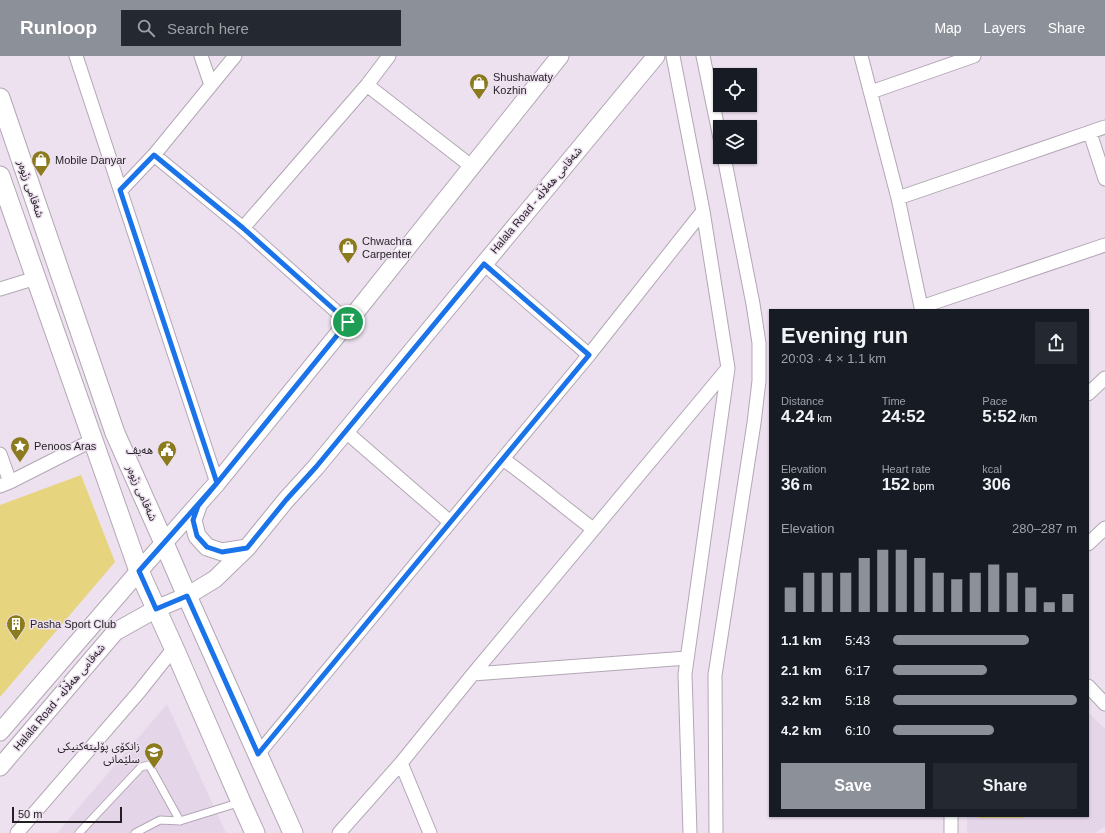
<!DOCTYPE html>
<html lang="en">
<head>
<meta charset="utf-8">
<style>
	body { margin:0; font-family:Arial,"Noto Sans Arabic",sans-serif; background:#242831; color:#f1f3f6; height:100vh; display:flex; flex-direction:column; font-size:15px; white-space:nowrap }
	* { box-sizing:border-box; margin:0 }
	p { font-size:13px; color:#9ea1a6 }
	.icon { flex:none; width:22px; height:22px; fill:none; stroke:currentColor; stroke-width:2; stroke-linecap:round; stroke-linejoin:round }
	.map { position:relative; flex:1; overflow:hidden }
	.sheet { position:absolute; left:769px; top:253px; width:320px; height:508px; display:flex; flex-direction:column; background:#171b24; border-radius:0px; box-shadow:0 1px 3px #0004 }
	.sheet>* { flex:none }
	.controls { position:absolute; left:713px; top:12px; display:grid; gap:8px }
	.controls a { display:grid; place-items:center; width:44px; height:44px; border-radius:0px; background:#171b24; box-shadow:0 1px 3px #0004; font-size:20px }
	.scale { position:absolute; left:12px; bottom:10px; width:110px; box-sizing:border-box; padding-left:4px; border:2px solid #231f24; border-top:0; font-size:11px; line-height:14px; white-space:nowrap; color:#231f24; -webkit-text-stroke:3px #ede1ef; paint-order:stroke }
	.pin { position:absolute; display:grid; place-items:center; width:34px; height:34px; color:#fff; margin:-17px; border:2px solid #fff; border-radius:50%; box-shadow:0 1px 4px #0007 }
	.round { display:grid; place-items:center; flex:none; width:42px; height:42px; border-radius:0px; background:#242831 }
	.headline { display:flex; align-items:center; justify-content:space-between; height:68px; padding:0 12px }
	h1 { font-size:22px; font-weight:700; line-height:30px }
	.figures { display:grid; grid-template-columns:repeat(3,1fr); gap:6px; height:68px; padding:4px 12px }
	.figures div { display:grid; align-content:center }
	.figures b { font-size:17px; font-weight:700 }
	.figures small { font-size:11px; font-weight:400 }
	.figures p { font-size:11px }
	.chart { height:112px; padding:8px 12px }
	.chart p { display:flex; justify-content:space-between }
	.chart svg { width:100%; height:72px; margin-top:4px; stroke:#8c9099; stroke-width:6 }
	.action { display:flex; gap:8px; margin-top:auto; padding:8px 12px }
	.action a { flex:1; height:46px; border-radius:0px; background:#8c9099; color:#fff; font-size:16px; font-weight:700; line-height:46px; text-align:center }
	.action a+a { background:#242831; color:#f1f3f6 }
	ul { padding:0 12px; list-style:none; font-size:13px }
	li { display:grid; grid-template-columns:64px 48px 1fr; align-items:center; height:30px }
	li i { height:10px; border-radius:5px; background:#8c9099 }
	header { display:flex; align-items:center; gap:24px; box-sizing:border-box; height:56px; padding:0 20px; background:#8c9099; color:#fff }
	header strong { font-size:19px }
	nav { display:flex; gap:22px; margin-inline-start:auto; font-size:14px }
	.search { width:280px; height:36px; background:#242831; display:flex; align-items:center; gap:10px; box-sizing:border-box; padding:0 14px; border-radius:0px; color:#9ea1a6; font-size:15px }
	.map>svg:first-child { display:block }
	.built { fill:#e5d5e9 }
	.green { fill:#e7d47e }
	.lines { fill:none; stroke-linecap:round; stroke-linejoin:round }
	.service-casing { stroke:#b2a7b4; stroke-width:9 }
	.minor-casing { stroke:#b2a7b4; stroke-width:15 }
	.tertiary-casing { stroke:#b2a7b4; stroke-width:19 }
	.secondary-casing { stroke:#b2a7b4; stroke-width:21 }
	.service { stroke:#fff; stroke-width:7 }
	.minor { stroke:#fff; stroke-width:13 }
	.tertiary { stroke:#fff; stroke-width:17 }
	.secondary { stroke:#fff; stroke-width:19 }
	.route-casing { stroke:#fff; stroke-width:8 }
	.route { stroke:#1a73e8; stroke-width:5 }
	.labels { text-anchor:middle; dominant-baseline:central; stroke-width:3; stroke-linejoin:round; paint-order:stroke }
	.poi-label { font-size:11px; fill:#231f24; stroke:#ede1ef; text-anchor:start }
	.street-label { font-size:11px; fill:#231f24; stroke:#ede1ef }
</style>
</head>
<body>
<header>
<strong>Runloop</strong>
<div class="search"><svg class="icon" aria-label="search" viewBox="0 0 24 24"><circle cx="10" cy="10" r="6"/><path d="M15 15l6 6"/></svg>Search here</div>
<nav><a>Map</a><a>Layers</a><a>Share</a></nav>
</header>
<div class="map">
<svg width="1105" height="777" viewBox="0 0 1105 777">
	<rect width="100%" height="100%" fill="#ede1ef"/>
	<path class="built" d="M167,648L226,777H57Z
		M1088,656L1105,673V770L1096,777H967V760H1088Z"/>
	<path class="green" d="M81,419L115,506L0,641V449Z
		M978,760H1023V762H978Z"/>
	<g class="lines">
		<g class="service-casing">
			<path id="service" d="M79,777L141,711L149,709L180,765
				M135,777L160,764L180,765L241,746"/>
		</g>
		<g class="minor-casing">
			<path id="minor" d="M76,0L217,427
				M201,0L211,29
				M673,0L703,155L728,312L685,618L690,777
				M703,0L720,82
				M861,0L898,142L921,251V254
				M367,29L471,110
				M871,36L974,0
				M1090,77L1105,123
				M154,99L243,172L348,266
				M121,134L154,99L235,0
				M898,142L1105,71
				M243,172L367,29L389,0
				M484,208L589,299
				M0,233L36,222
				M921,251L1105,189
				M1088,338L1105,322
				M345,375L450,466
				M0,398L10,426
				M503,403C533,425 563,450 593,473
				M0,430L10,426L93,384
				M1088,488L1105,472
				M473,618L687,602
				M1088,630L1105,648
				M258,698L589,299L703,155
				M401,707L430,777
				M951,760V777
				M17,777L139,636L174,592
				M339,777L401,707L473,618L728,312
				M716,777L715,619L754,367L759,325V287L753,248L724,101"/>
		</g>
		<g class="tertiary-casing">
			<path id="tertiary" d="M198,450L193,464L197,480L207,491L222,496L247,492
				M0,676L139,515L217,427L348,266L560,0
				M0,711L115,576L156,553L187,540L215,523L247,492L286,444L316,411L656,0"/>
		</g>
		<g class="secondary-casing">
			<path id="secondary" d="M0,42L115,377L164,487L187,540L293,777
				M0,120L139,515L174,592L241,746L255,777"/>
		</g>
		<use href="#service" class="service"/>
		<use href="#minor" class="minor"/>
		<use href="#tertiary" class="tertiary"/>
		<use href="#secondary" class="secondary"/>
	</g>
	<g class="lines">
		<g class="route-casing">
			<path id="route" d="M348,266L217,427L139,515L156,553L187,540L258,698L589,299L484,208L316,411L286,444L247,492L222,496L207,491L197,480L193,464L198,450L217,427L120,134L154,99L243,172L348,266"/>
		</g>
		<use href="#route" class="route"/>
	</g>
	<defs>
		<g id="shop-pin" transform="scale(1)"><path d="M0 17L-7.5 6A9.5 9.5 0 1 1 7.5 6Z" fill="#8c7a1f" stroke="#ede1ef"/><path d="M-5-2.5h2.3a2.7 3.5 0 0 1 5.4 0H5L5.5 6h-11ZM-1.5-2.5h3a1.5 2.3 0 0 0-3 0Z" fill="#fff"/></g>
		<g id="sight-pin" transform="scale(1)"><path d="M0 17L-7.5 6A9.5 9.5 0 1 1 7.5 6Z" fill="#8c7a1f" stroke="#ede1ef"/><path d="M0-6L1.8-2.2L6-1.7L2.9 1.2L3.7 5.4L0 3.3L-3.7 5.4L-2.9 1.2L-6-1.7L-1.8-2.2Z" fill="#fff"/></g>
		<g id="civic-pin" transform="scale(1)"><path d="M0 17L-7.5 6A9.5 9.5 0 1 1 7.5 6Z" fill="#8c7a1f" stroke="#ede1ef"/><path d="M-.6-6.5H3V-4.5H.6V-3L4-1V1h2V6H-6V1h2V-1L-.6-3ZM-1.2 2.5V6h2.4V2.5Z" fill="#fff"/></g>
		<g id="building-pin" transform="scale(1)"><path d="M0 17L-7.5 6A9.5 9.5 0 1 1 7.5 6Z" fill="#8c7a1f" stroke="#ede1ef"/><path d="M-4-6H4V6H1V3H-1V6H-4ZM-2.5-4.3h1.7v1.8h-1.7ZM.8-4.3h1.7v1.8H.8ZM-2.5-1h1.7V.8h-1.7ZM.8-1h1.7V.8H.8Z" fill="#fff"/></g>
		<g id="university-pin" transform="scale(1)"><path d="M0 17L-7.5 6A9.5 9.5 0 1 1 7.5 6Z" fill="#8c7a1f" stroke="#ede1ef"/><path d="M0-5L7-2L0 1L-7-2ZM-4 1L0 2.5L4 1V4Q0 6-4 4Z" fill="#fff"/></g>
	</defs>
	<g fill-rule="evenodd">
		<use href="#shop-pin" x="479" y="27"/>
		<use href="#shop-pin" x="41" y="104"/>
		<use href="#shop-pin" x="348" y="191"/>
		<use href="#sight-pin" x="20" y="390"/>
		<use href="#civic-pin" x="167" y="394"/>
		<use href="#building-pin" x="16" y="568"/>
		<use href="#university-pin" x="154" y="696"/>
	</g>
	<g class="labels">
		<g class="poi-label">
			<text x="493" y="21">Shushawaty<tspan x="493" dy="13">Kozhin</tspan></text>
			<text x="55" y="104">Mobile Danyar</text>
			<text x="362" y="185">Chwachra<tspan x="362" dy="13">Carpenter</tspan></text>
			<text x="34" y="390">Penoos Aras</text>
			<text x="153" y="394" text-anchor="end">ھەیڤ</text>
			<text x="30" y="568">Pasha Sport Club</text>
			<text x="140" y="690" text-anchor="end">زانکۆی پۆلیتەکنیکی<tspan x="140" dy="13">سلێمانی</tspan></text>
		</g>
		<g class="street-label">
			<text transform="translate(31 133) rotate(71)">شەقامی زێوەر</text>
			<text transform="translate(536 144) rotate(-50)">Halala Road - شەقامی هەڵاڵە</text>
			<text transform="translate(142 437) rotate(66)">شەقامی زێوەر</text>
			<text transform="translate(59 641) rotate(-50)">Halala Road - شەقامی هەڵاڵە</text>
		</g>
	</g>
</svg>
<div class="controls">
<a><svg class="icon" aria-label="locate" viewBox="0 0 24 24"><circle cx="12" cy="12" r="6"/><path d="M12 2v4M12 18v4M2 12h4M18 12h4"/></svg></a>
<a><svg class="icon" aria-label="layers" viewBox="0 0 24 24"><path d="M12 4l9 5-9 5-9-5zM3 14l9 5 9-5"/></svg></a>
</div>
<div class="scale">50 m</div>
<div class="pin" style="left:348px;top:266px;background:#1e9e55"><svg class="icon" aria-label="arrive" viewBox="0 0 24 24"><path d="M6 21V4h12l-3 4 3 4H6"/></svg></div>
<section class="sheet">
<div class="headline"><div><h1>Evening run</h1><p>20:03 · 4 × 1.1 km</p></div><a class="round"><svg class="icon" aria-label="share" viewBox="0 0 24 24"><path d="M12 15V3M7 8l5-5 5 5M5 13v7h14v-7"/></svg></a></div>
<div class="figures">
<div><p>Distance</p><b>4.24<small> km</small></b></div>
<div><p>Time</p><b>24:52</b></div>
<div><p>Pace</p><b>5:52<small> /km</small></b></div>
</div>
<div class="figures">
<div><p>Elevation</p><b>36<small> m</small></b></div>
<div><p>Heart rate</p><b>152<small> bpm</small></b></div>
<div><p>kcal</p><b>306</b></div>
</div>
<div class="chart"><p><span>Elevation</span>280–287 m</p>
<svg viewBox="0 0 160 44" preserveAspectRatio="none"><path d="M5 44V29M15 44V20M25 44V20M35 44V20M45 44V11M55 44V6M65 44V6M75 44V11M85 44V20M95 44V24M105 44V20M115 44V15M125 44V20M135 44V29M145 44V38M155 44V33"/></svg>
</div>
<ul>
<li><b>1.1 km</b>5:43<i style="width:74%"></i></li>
<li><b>2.1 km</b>6:17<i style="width:51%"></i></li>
<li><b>3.2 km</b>5:18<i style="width:100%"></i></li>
<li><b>4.2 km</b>6:10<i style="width:55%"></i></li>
</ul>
<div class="action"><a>Save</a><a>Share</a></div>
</section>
</div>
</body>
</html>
